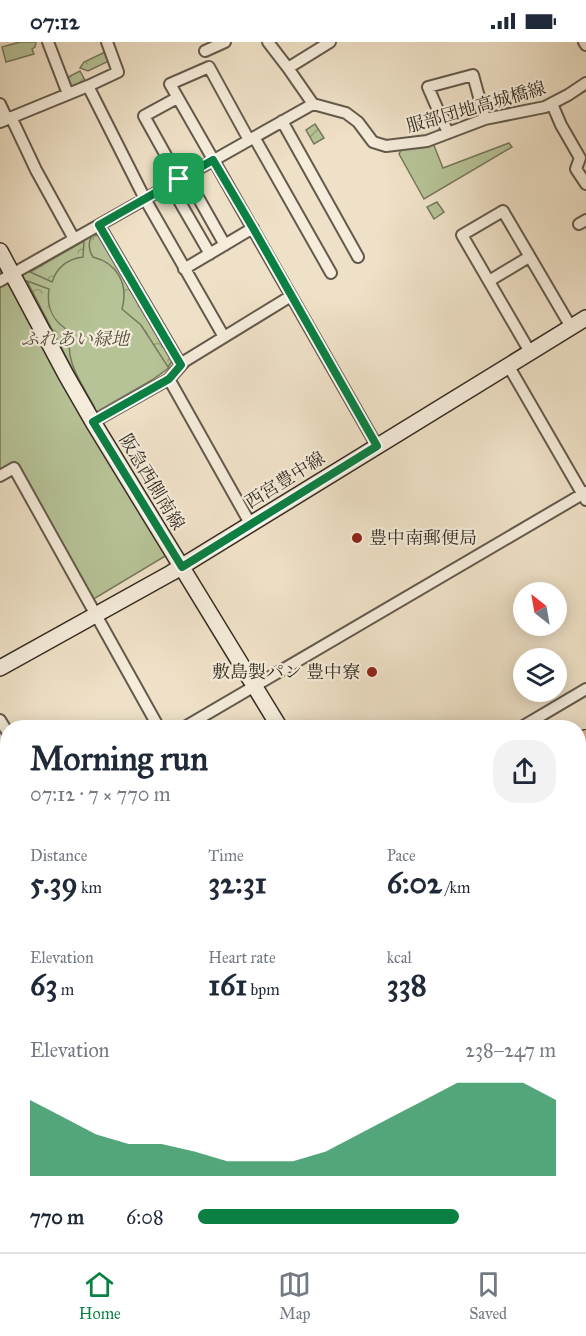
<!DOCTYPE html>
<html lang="en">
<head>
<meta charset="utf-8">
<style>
	body { margin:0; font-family:"IM FELL Great Primer","Noto Serif JP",serif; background:#f2f2f3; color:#1f2937; height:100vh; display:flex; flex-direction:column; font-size:22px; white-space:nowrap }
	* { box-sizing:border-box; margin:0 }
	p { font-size:20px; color:#747a83 }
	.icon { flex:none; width:33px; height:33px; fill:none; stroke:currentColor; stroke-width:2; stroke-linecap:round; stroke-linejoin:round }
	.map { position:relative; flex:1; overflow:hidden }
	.details { position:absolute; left:0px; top:678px; width:586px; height:532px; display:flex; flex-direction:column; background:#fff; border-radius:24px 24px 0 0; box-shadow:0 3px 15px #0003 }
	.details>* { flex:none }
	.needle { width:39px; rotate:329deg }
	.controls { position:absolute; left:513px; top:540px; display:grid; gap:12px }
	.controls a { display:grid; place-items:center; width:54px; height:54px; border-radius:50%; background:#fff; box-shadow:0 3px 15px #0003; font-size:30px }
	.pin { position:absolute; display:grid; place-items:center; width:51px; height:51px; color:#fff; margin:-26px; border-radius:12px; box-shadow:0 3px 9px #0006 }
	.round { display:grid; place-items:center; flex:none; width:63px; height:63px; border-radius:24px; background:#f2f2f3 }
	.summary { display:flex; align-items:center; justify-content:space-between; height:102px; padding:0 30px }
	h1 { font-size:33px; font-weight:800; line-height:45px }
	.metrics { display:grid; grid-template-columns:repeat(3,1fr); gap:9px; height:102px; padding:6px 30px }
	.metrics div { display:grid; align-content:center }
	.metrics b { font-size:30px; font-weight:800 }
	.metrics small { font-size:16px; font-weight:400 }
	.metrics p { font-size:16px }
	.chart { height:168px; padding:12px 30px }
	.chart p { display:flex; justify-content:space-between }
	.chart svg { width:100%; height:108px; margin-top:6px; fill:#0b8043; opacity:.7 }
	ul { padding:0 30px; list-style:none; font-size:20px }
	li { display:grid; grid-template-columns:96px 72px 1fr; align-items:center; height:45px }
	li i { height:15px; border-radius:8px; background:#0b8043 }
	.status { display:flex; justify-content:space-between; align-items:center; height:42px; padding:0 30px; background:#fff; direction:ltr }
	.status svg { height:16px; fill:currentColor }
	.tab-bar { display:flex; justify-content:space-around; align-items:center; height:84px; border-top:2px solid #e0e1e3; background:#fff; font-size:16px; color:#747a83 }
	.tab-bar a { display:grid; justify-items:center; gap:3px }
	.tab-bar .current { color:#0b8043 }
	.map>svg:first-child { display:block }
	.green { fill:#b6c397; stroke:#76785c; stroke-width:1.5 }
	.forest { fill:url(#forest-crowns); stroke:#76785c; stroke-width:1.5 }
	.garden { fill:url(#garden-furrows); stroke:#76785c; stroke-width:1.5 }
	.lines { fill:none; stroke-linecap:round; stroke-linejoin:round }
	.river { stroke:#9abcba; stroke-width:18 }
	.street-casing { stroke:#645a4b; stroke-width:14 }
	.secondary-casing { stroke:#362d22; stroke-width:18 }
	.highway-casing { stroke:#362d22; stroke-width:22 }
	.street { stroke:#f5ecdb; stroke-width:10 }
	.secondary { stroke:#f5ecdb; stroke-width:15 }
	.highway { stroke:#e8c084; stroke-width:20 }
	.route-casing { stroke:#fff; stroke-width:12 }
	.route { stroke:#0b8043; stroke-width:8 }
	.poi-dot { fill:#8f2418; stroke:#f5ecdb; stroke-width:2 }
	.labels { text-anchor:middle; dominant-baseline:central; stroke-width:4.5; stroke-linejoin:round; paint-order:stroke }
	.street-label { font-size:18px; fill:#362d22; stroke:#f5ecdb }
	.park-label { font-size:18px; font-style:italic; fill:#56523f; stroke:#f5ecdb }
	.poi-label { font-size:18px; fill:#362d22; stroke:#f5ecdb; text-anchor:start }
</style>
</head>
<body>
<div class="status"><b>07:12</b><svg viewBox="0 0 49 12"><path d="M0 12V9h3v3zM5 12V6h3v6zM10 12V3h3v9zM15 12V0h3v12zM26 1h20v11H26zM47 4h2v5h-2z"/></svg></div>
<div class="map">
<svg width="586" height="1210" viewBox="0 0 586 1210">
	<defs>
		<pattern id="forest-crowns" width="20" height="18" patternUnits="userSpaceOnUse" patternTransform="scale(1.5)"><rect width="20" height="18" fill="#b6c397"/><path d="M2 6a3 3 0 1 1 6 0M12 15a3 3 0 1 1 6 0" fill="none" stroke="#959f7b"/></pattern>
		<pattern id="garden-furrows" width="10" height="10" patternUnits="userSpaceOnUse" patternTransform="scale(1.5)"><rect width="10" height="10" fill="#b6c397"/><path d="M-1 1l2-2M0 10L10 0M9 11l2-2" fill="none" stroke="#959f7b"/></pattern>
	</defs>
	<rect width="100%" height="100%" fill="#efe1c7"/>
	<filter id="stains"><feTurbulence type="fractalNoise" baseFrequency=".00333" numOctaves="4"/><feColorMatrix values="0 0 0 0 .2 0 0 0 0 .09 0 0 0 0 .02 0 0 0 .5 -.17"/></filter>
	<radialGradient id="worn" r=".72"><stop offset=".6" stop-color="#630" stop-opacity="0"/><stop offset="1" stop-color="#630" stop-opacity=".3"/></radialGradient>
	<path class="green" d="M20,0H36L35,5L32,7L34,12L6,20L2,5Z
		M433,101L443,126L509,101L512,105L424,157L399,112L402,106Z
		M437,160L444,170L434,177L427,165Z
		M93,191L101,193L174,319L173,323L152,338L84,377L167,513L92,558L15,420L0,428V218L10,237Z
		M293,1203H347V1210H291Z"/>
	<path class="forest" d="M105,10L109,19L88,29L80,26L84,20Z
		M93,192L100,194L172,319L168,325L141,283L122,267C129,242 117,221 93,215C88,208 88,199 93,192Z
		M84,199L83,215C67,217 57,225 52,240L30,230Z
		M27,239L49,247C46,266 54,281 71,290C63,319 82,341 95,366L93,367Z"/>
	<path class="garden" d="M80,29L86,40L71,47L66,36Z
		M315,82L324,96L314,102L306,88Z"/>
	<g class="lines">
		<path class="river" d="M0,730L8,744"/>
		<g class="street-casing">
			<path id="street" d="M48,0L68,52
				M268,0L288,26L313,62
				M584,0L586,3
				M205,9L225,0
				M288,26L330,0
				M88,44L118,30L107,0
				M177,56L144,74L179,137
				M0,62L7,77
				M313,62L346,71L358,80L373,100L386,104L427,99L485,77L545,65L568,53L586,41
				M552,62L561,83L580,116L576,127L586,142
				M11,75L36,128L74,197
				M282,79L358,215
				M0,80L88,44L145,157L224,295
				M448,91L428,45L473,33L485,77
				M254,95L331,231
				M249,98L209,25L170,42L377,404
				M186,134L225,203
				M170,143L210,212
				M579,182L586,178
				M99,183L181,323
				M184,227L253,186
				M0,239L313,62
				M489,239L529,215
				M530,310L462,193L503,169L571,285
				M508,323L586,458
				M169,337L251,483
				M93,380L169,337L185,319L291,254
				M0,434L14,426L159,686
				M0,678L8,691
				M183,686L586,450
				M520,686L586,647
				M579,764L586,756
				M0,793L8,788
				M579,893L586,889
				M579,1085L584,1092L586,1091
				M0,1089L8,1102
				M0,1175L8,1173
				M467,1203L472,1210
				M25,1210L26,1203
				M529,1210L541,1203"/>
		</g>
		<g class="secondary-casing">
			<path id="secondary" d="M0,209L66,333L93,380L280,686
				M0,626L171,531L586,276
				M579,1023L586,1010
				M579,1167L586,1178
				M352,1210V1203"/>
		</g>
		<g class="highway-casing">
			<path id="highway" d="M579,706L586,698
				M579,729L586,721
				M209,1203V1210
				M57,1210L58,1203
				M235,1210L238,1203
				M252,1210L255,1203
				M281,1210L282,1203"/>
		</g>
		<use href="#street" class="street"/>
		<use href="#secondary" class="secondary"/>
		<use href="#highway" class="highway"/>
	</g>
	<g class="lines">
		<g class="route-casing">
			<path id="route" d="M213,118L253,186L377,404L182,525L93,380L169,337L181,323L99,183Z"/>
		</g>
		<use href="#route" class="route"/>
	</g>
	<g class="poi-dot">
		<circle cx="357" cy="496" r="6"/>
		<circle cx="372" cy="630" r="6"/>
	</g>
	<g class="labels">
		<g class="street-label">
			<text transform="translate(476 65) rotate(-16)">服部団地高城橋線</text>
			<text transform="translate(285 438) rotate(-32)">西宮豊中線</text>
			<text transform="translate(152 440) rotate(59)">阪急西側南線</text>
		</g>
		<g class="park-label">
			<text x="75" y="297">ふれあい緑地</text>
		</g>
		<g class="poi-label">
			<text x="369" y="496">豊中南郵便局</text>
			<text x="360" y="630" text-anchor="end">敷島製パン 豊中寮</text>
		</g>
	</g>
	<rect width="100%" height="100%" filter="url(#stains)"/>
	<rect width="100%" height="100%" fill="url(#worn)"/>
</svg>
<div class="controls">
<a><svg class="needle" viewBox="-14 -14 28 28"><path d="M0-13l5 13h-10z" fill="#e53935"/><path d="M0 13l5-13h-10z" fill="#747a83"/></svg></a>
<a><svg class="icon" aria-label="layers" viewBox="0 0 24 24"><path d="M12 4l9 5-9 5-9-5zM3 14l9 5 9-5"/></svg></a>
</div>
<div class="pin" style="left:179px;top:137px;background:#1e9e55"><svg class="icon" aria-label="arrive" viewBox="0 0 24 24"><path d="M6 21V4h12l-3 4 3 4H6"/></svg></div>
<section class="details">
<div class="summary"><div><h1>Morning run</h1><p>07:12 · 7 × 770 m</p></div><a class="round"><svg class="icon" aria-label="share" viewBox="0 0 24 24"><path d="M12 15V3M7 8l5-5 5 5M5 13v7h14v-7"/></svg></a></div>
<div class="metrics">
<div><p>Distance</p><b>5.39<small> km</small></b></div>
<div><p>Time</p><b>32:31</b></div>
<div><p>Pace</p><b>6:02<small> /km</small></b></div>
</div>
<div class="metrics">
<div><p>Elevation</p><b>63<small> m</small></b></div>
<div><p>Heart rate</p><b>161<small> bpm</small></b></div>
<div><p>kcal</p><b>338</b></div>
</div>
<div class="chart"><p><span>Elevation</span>238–247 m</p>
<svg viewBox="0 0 160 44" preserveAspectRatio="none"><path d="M0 44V13L10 20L20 27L30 31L40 31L50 34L60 38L70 38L80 38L90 34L100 27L110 20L120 13L130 6L140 6L150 6L160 13V44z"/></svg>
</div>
<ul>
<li><b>770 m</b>6:08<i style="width:73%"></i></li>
</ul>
</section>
</div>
<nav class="tab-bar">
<a class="current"><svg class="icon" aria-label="home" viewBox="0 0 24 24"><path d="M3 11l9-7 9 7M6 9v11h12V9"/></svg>Home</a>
<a><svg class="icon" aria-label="map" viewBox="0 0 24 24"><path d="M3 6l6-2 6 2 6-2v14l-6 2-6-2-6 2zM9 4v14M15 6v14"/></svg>Map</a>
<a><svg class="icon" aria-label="saved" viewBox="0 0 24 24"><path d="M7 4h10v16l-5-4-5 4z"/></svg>Saved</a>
</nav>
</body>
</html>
